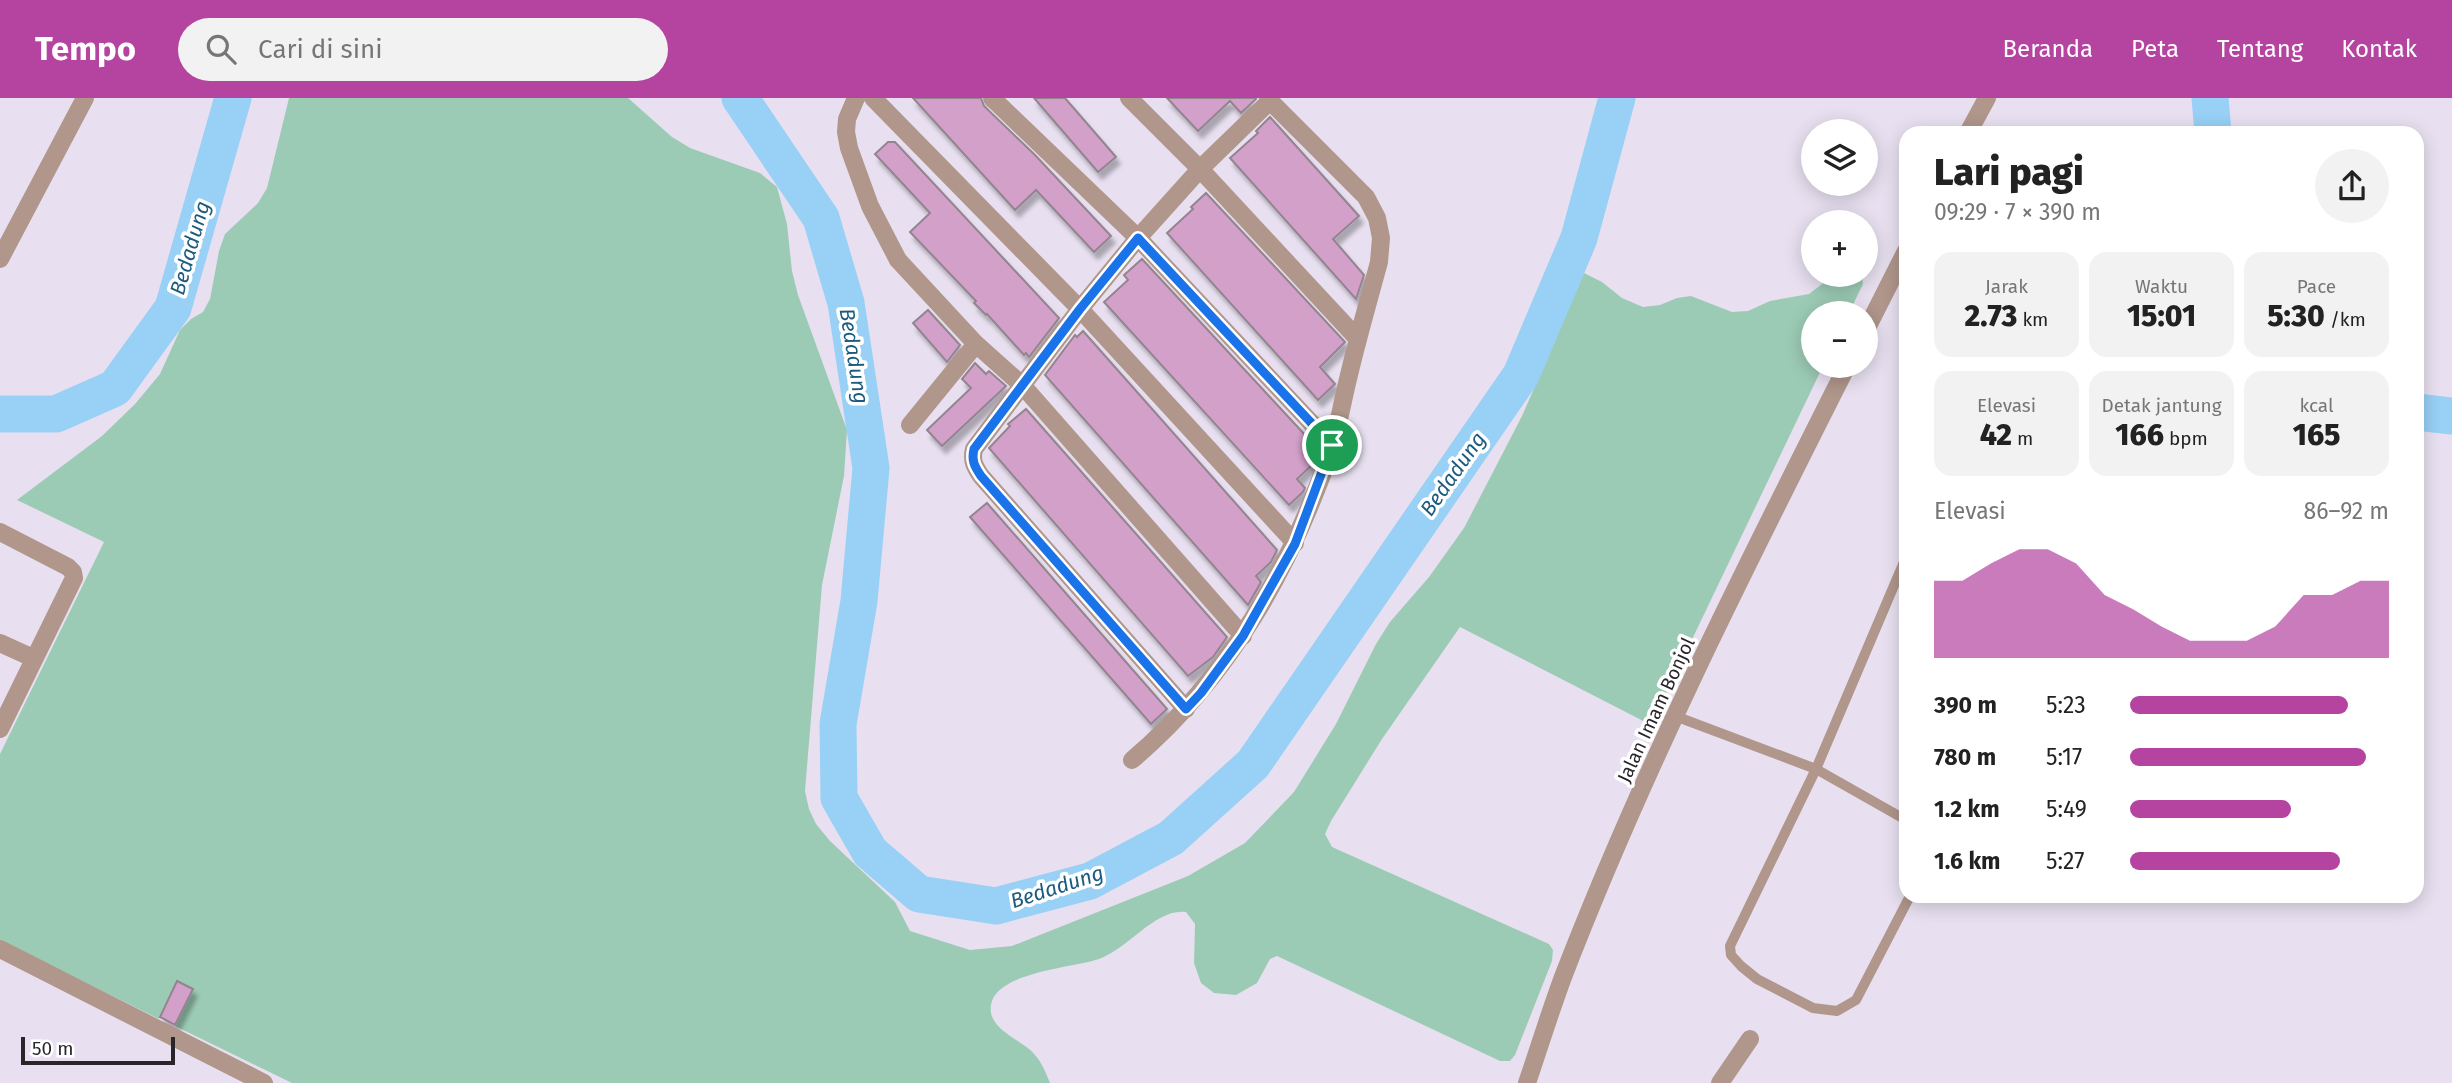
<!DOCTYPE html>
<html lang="id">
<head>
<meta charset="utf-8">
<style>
	body { margin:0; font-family:"Fira Sans",sans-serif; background:#f2f2f2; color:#222; height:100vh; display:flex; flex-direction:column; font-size:26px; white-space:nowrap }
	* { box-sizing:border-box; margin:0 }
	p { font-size:23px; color:#767676 }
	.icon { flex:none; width:38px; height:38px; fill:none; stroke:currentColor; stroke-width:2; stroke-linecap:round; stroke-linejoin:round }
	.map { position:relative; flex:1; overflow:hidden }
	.sheet { position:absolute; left:1899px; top:28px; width:525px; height:777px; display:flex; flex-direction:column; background:#fff; border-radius:21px; box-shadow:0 4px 18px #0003 }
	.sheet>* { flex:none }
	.buttons { position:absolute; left:1801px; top:21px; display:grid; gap:14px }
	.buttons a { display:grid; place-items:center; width:77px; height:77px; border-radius:50%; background:#fff; box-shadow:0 4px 18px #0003; font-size:35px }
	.scale { position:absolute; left:21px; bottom:18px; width:154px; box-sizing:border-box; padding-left:7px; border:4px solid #28252b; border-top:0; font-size:19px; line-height:24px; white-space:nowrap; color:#28252b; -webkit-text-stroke:5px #fff; paint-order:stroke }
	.pin { position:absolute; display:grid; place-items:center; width:60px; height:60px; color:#fff; margin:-30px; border:4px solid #fff; border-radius:50%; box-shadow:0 2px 7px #0007 }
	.round { display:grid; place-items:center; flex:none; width:74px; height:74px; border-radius:37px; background:#f2f2f2 }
	.head { display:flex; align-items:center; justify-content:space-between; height:119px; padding:0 35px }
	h1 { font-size:38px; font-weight:800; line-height:52px }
	.metrics { display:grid; grid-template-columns:repeat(3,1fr); gap:10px; height:119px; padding:7px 35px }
	.metrics div { display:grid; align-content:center; border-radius:18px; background:#f2f2f2; text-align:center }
	.metrics b { font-size:30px; font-weight:800 }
	.metrics small { font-size:19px; font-weight:400 }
	.metrics p { font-size:19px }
	.chart { height:196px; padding:14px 35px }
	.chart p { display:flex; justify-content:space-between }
	.chart svg { width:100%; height:126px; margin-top:7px; fill:#b544a0; opacity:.7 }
	ul { padding:0 35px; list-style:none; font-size:23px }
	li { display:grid; grid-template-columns:112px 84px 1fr; align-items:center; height:52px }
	li i { height:18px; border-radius:9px; background:#b544a0 }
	header { display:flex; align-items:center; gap:42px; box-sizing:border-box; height:98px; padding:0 35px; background:#b544a0; color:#fff }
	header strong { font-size:33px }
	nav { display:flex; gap:38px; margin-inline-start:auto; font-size:24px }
	.search { width:490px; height:63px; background:#f2f2f2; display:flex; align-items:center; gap:18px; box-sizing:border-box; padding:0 24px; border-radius:38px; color:#767676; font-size:26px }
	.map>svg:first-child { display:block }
	.green { fill:#9ccbb5 }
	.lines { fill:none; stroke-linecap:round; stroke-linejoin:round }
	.river { stroke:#98d0f6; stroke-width:37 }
	.building { fill:#d2a0c8; stroke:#93848f; stroke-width:2; filter:url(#shadow) }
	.service { stroke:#b0968b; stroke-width:10 }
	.minor { stroke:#b0968b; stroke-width:18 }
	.tertiary { stroke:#b0968b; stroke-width:18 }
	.route-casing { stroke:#fff; stroke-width:14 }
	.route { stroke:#1a73e8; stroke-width:9 }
	.labels { text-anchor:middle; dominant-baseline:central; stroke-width:7; stroke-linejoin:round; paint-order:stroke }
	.street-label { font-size:19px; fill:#28252b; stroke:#fff }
	.water-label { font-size:21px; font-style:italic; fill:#1b5b80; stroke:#fff }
</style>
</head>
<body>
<header>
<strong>Tempo</strong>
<div class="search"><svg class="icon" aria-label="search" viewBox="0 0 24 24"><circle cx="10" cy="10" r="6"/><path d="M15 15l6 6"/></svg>Cari di sini</div>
<nav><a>Beranda</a><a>Peta</a><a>Tentang</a><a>Kontak</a></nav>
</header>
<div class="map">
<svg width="2452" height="985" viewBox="0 0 2452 985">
	<defs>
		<filter id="shadow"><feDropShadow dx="4" dy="7" stdDeviation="2" flood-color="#0004"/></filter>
	</defs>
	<rect width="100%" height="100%" fill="#e8e0f0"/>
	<path class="green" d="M289,0H628L672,39L690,50L760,75L777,89L787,126L792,173L798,197L847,332L844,378L822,487L805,693L809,711L816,726L830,743L895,804L910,833L970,852L1012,848L1188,778L1245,745L1294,694L1336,626L1376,546L1390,524L1429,479L1464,430L1522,318L1584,175L1602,184L1622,200L1643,209L1660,207L1677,200L1691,198L1732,214L1748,213L1770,203L1809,196L1834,177H1862L1863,186L1849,215H1813V268H1823L1651,627L1460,529L1382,641L1331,723L1325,736L1332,749L1549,846L1553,852L1552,863L1515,957L1510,963H1500L1277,858L1270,861L1257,885L1236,897L1214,895L1201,885L1194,865L1195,826L1186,814C1156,810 1129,850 1099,861C1072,870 996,874 991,907C987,932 1022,941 1035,957C1042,965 1046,975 1050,985H292L175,928L193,891L177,884L159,921L0,842V656L104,444L17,402L102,338L135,306L160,276L180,232L191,221L203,214L210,201L219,153L225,136L258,105L267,90Z"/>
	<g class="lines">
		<path class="river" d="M740,0L821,120L846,205L871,370L859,503L838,626L839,700L870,754L919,796L996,808L1090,783L1171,740L1253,666L1521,277L1579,140L1617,0
			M2210,0L2213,35
			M2417,314L2452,318
			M0,316H56L115,290L173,210L233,0"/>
	</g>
	<path class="building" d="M913,0H981L984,8L1035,57L1111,138L1094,154L1036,92L1015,112Z
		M1034,0H1065L1116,59L1098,74Z
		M1167,0H1255L1256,1L1241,15L1230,3L1198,33Z
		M1270,19L1359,118L1333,141L1364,177L1356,201L1230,60L1258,35L1256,33Z
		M888,44H895L1059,220L1029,259L1026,255L1024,257L987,216L986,217L974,205L976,203L910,134L930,115L875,56Z
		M1206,95L1345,244L1320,269L1335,286L1318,302L1167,135L1193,111L1191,109Z
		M1142,161L1319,352L1314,365L1297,381L1305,390L1303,394L1289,407L1104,204L1128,182L1124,177Z
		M928,212L960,247L947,264L913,225Z
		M1083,233L1277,452L1271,464L1256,478L1261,484L1248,507L1045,277L1075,237L1077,239Z
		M975,265L986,276L989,273L1006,288L942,348L927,332L971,290L962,281Z
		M1026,311L1227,539L1213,559L1188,578L989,350L1010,328L1008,326Z
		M987,405L1167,611L1151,626L970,419Z
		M177,883L193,891L175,927L160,919Z"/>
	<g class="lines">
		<path class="service" d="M1904,464L1816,671L1730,848L1731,857L1741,868L1757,881L1813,910L1837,913L1856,902L1910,798
			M1675,618L1816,671L1906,722"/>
		<path class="minor" d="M856,0L847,21L846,34L849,50L870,108L898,162L976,246L1022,287L1243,538
			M873,0L1080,211L1138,140L1200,71L1270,3L1268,0
			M992,0L1138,140L1332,347
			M1129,0L1200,71L1358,241
			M0,161L85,0
			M910,327L976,246
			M0,434L68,469L73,474L74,480L0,631
			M0,545L33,560
			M1186,611L981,378C975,369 971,363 974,351L1080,211L1295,445
			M1132,662C1230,579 1291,469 1332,349C1339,326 1343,300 1349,277C1358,239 1369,201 1379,164L1381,140L1377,120L1366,99L1270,3
			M0,851L264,985
			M1720,985L1750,941"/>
		<path class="tertiary" d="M1968,35L1987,0
			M1866,232L1906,153
			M1527,985C1539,950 1550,914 1563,879C1644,669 1746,468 1847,268"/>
	</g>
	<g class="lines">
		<g class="route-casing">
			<path id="route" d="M1138,140L1332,347L1295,446L1243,538L1201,595L1186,611L981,378C975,369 971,363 974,351L1080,211Z"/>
		</g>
		<use href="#route" class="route"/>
	</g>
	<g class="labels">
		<g class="street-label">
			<text transform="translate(1656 612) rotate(-65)">Jalan Imam Bonjol</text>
		</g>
		<g class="water-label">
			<text transform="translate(190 150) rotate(-74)">Bedadung</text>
			<text transform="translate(854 258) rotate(81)">Bedadung</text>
			<text transform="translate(1453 376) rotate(-55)">Bedadung</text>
			<text transform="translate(1057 789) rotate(-18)">Bedadung</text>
		</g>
	</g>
</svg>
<div class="buttons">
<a><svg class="icon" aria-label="layers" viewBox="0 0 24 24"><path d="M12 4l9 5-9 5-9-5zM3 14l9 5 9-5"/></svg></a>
<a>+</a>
<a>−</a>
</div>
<div class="scale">50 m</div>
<div class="pin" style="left:1332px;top:347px;background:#1e9e55"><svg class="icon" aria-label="arrive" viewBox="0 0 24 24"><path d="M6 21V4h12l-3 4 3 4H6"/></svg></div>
<section class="sheet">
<div class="head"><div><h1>Lari pagi</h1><p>09:29 · 7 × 390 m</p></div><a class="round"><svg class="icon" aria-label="share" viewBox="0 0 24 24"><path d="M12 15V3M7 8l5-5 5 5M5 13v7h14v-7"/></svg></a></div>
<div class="metrics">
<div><p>Jarak</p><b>2.73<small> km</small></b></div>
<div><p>Waktu</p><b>15:01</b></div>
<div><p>Pace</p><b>5:30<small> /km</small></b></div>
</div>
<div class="metrics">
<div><p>Elevasi</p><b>42<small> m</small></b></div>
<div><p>Detak jantung</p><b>166<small> bpm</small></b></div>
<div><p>kcal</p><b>165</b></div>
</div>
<div class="chart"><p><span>Elevasi</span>86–92 m</p>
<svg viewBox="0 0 160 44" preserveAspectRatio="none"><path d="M0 44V17L10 17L20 11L30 6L40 6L50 11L60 22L70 27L80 33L90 38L100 38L110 38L120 33L130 22L140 22L150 17L160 17V44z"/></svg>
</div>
<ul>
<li><b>390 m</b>5:23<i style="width:84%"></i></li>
<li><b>780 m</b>5:17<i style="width:91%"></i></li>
<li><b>1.2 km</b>5:49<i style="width:62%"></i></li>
<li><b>1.6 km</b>5:27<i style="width:81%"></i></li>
</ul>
</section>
</div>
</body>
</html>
